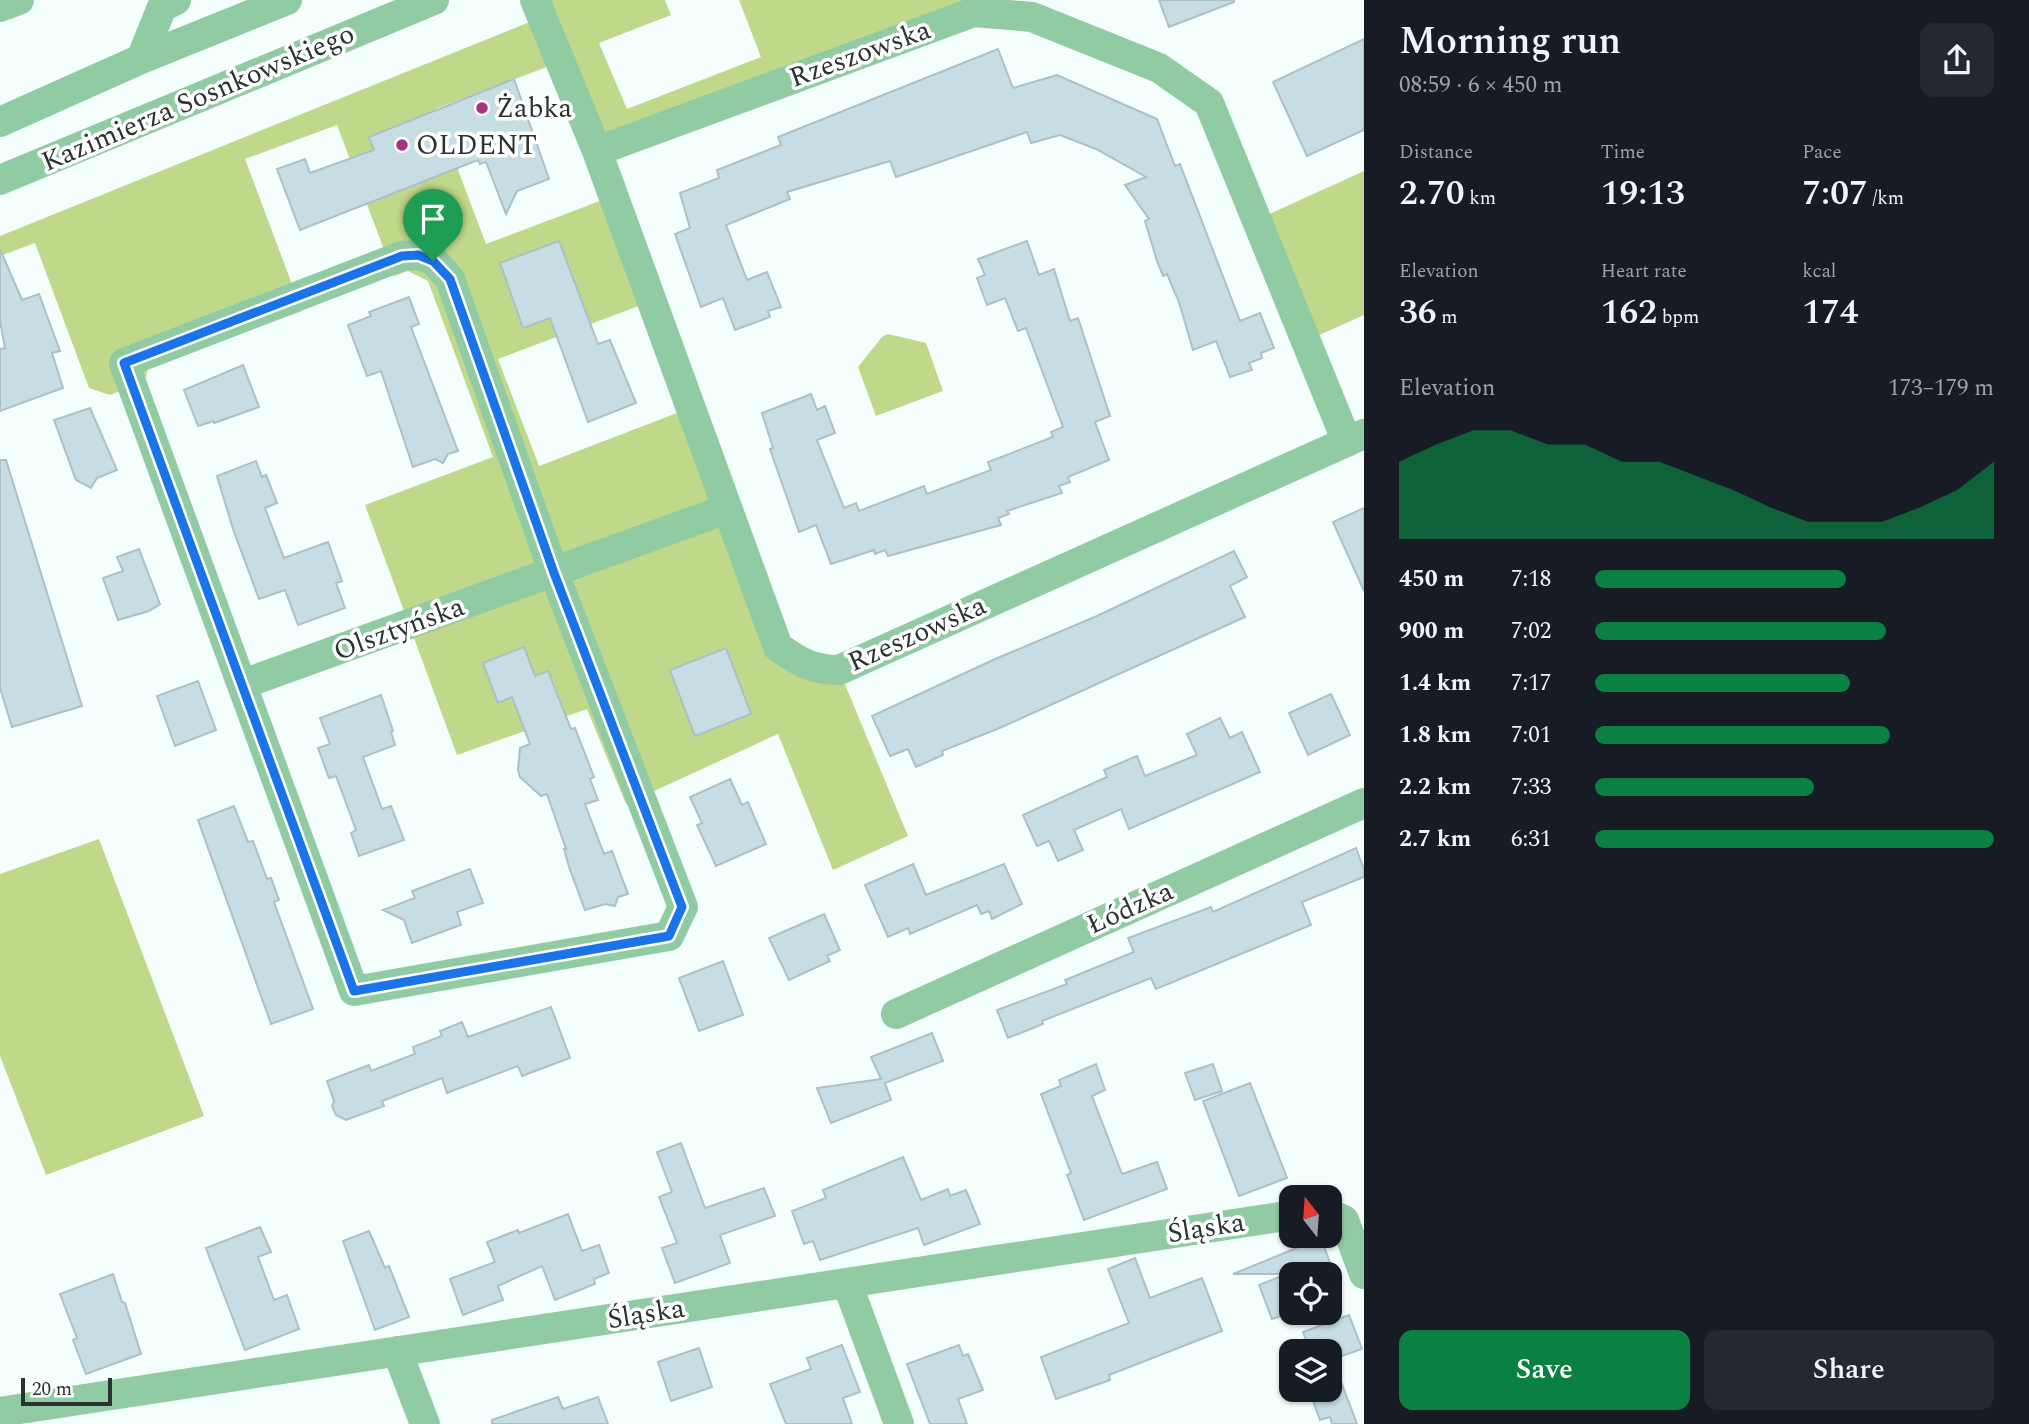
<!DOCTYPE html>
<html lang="en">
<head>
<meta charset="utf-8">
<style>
	body { margin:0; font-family:Spectral,serif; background:#242831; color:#f1f3f6; height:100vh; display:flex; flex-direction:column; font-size:26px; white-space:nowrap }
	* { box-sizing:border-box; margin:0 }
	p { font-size:23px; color:#9ea1a6 }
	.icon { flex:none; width:38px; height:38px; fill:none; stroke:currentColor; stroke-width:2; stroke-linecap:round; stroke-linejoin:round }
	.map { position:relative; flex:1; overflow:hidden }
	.panel { display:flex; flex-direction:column; background:#171b24; width:665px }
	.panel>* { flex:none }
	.needle { width:46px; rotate:343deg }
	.controls { position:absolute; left:1279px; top:1185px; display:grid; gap:14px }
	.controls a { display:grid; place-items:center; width:63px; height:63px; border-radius:14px; background:#171b24; box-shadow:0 2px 5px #0004; font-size:35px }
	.scale { position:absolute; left:21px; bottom:18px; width:91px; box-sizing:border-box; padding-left:7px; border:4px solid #293331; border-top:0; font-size:19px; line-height:24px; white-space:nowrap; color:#293331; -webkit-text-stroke:5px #fff; paint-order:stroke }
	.pin { position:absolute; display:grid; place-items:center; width:60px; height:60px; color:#fff; margin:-72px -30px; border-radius:50% 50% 50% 0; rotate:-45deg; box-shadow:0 0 7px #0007 }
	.pin .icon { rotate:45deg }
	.round { display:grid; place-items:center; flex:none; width:74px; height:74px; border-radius:14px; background:#242831 }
	.head { display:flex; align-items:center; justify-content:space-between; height:119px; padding:0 35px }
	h1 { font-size:38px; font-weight:600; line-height:52px }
	.metrics { display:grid; grid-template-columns:repeat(3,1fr); gap:10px; height:119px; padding:7px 35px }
	.metrics div { display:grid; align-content:center }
	.metrics b { font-size:35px; font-weight:600 }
	.metrics small { font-size:19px; font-weight:400 }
	.metrics p { font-size:19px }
	.chart { height:196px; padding:14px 35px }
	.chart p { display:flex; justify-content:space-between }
	.chart svg { width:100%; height:126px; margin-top:7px; fill:#0b8043; opacity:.7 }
	.button { display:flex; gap:14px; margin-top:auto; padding:14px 35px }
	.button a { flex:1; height:80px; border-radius:14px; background:#0b8043; color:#fff; font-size:28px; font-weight:600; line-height:80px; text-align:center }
	.button a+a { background:#242831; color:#f1f3f6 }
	ul { padding:0 35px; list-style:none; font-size:23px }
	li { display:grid; grid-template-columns:112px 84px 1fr; align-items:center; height:52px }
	li i { height:18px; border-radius:9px; background:#0b8043 }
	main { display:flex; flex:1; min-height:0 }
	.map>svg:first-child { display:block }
	.green { fill:#c0d889 }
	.building { fill:#c6dde4; stroke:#aac1c7; stroke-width:2 }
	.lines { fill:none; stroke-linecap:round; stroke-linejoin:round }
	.minor { stroke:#91cba3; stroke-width:30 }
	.route-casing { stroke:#fff; stroke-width:14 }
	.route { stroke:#1a73e8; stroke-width:9 }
	.poi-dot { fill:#aa3084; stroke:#fff; stroke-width:2.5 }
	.labels { text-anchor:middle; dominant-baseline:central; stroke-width:7; stroke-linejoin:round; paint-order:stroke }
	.street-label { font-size:28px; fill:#293331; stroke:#fff }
	.poi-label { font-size:28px; fill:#293331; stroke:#fff; text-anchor:start }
</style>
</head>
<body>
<main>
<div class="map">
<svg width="1364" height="1424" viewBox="0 0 1364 1424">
	<rect width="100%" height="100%" fill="#f4fefc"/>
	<path class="green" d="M535,0H665L671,15L599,43L627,109L761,57L739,0H988L597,151L560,62L435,109L486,244L613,196L652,301L498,359L539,466L690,408L778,647L839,670L908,836L833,870L778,734L626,804L587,709L457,755L365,505L493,457L428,281L408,271L394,276L337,125L245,159L302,311L148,367L145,381L110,395L89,388L35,243L0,256V236L542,17Z
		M1364,171V315L1306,341L1256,220Z
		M888,334L926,343L943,391L876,416L858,367L882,337Z
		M99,839L204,1116L46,1175L0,1056V874Z"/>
	<path class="building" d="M1159,0H1234V2L1169,27Z
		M1364,39V130L1307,156L1273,82Z
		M998,49L1013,88L1057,75L1157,119L1175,166L1180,164L1240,321L1260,313L1274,348L1261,353L1262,358L1249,363L1252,370L1230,377L1216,341L1193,350L1179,302L1167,274L1163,276L1157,261L1145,221L1149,219L1125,185L1146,177L1096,149L1060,135L1031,143L1027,132L896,177L890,161L787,192L790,199L726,225L747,280L767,272L781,307L768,311L770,317L735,330L723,298L701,307L675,234L690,228L680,193L719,178L717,170L781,145L778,137Z
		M514,79L549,179L517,191L506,214L486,162L480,164L478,160L300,230L277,169L305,159L310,173L374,150L369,137Z
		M559,241L598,344L610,340L636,403L588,422L550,318L523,328L500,263Z
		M1027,241L1039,275L1054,269L1070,321L1078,318L1110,416L1095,422L1109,460L1068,477L1070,482L1059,486L1062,493L1007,511L1009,514L998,518L1001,525L888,556L885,550L875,554L874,550L831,564L816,525L799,532L770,449L773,448L762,413L811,394L817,410L825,406L835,433L817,440L844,508L856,503L859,511L924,486L927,494L991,470L988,462L1053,437L1051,432L1063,427L1026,328L1018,331L1005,298L987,305L977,278L985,275L978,259Z
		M0,249L22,300L39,294L60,351L52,353L63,388L0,411V349L5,348L0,321Z
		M409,297L419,324L411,327L458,451L448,454L443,463L435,459L413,467L381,371L367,376L348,325L371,316L369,312Z
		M243,365L259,407L214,423V421L198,426L184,390Z
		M90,408L117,470L97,478L91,488L76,480L54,420Z
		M0,460H6L82,706L12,727L0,688Z
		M256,461L262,477L266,475L277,503L265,508L284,558L328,542L342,581L336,583L345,608L298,625L285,590L259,599L234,532L217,476Z
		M1364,508V591L1333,522Z
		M139,549L160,604L149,611L118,620L103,578L123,571L117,557Z
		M1234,551L1247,577L1230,586L1245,617L1002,727L942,751L943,755L916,767L908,749L890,756L872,716L993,660L1097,616Z
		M524,647L535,676L548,671L571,729L575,728L594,777L590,779L598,800L585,804L604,854L612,851L628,894L618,897L615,906L605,904L585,910L569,867L564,849H566L547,794L541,796L520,777L518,770L520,748L530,744L512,697L498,703L483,663Z
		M726,648L751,714L695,736L670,670Z
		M198,681L216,730L175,746L157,696Z
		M1331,694L1350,735L1308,755L1289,713Z
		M381,695L393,731L391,732L395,745L363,757L382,809L391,806L404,840L359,856L351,833L356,830L336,776L329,778L318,748L330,744L320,718Z
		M1220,718L1230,738L1242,732L1260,772L1129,829L1121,809L1074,830L1083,850L1058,861L1049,841L1037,846L1023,815L1107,777L1104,770L1137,756L1145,776L1197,755L1187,734Z
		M730,779L742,805L748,802L766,844L716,866L697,825L702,823L690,797Z
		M234,806L248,842L253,841L267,879L271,878L279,900L274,902L313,1009L271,1024L198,820Z
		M1356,848L1364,869V877L1302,902L1311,925L1156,989L1151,978L1042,1021L1043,1024L1008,1038L997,1010L1067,984L1065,980L1134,952L1128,938L1211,907L1213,912Z
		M913,864L926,895L1004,864L1022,904L992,919L989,911L981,914L977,905L910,934L908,928L888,937L865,885Z
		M470,869L483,903L457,912L461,925L412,943L404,920L383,910L415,898L412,891Z
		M824,914L840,950L827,956L830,961L789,980L769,938Z
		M723,961L743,1015L699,1031L679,978Z
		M551,1007L570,1058L522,1076L518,1066L447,1093L442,1078L382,1101L384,1106L346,1120L336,1115L332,1106L334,1101L327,1081L369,1065L371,1071L415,1054L413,1047L442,1036L440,1031L462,1022L468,1037Z
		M932,1033L943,1061L885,1083L891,1100L831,1123L817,1088L881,1079L871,1057Z
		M1096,1064L1105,1090L1092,1096L1122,1174L1157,1162L1167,1189L1084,1220L1067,1175L1071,1173L1041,1094L1061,1086L1059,1080Z
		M1213,1064L1222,1091L1195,1100L1185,1073Z
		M1250,1083L1287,1178L1239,1196L1203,1101Z
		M681,1143L705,1208L764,1188L775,1216L720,1235L730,1263L675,1283L662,1248L677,1243L659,1197L672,1192L657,1152Z
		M903,1157L921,1200L948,1189L950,1196L966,1190L980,1224L924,1245L918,1228L820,1260L813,1241L804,1244L792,1211L826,1198L823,1190Z
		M568,1214L582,1251L599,1245L609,1273L594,1279L595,1284L555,1300L542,1266L498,1286L503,1300L463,1315L450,1279L495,1262L487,1242L518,1230L519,1233Z
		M260,1227L271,1252L258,1257L274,1300L287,1295L299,1329L245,1350L206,1248Z
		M369,1231L385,1268L389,1266L409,1317L375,1330L343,1241Z
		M1321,1238L1334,1274H1292V1312L1272,1319L1259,1285L1287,1274H1233Z
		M1135,1258L1150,1298L1202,1278L1222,1331L1109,1375L1110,1380L1056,1399L1041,1357L1129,1323L1108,1269Z
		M113,1274L122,1302L125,1303L141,1354L86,1374L73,1340L77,1338L60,1294Z
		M1349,1315L1362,1349L1330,1360V1351H1310L1303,1332Z
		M842,1345L860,1392L843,1398L852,1424H786L770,1384L811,1369L807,1358Z
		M959,1345L963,1356L968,1354L983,1390L958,1399L967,1424H930L907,1364Z
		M699,1348L712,1387L671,1401L658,1362Z
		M1337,1371L1357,1424H1332L1330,1417L1320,1420L1309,1390H1330V1373Z
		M558,1397L563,1409L598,1397L608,1424H492V1420Z"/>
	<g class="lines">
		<path class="minor" d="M535,0L597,151L778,647C799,662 813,670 839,670L1364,434
			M0,7L19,0
			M141,59L162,7L176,0
			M0,122L141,59L287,0
			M597,151L974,12L1032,17L1159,68L1209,103L1347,442
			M0,180L434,0
			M418,255L434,261L450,279L554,573L683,907L669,936L354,991L124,363L402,256Z
			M243,684L727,509
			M896,1014L1364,803
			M1330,1214L1344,1220L1364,1274
			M847,1283L899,1424
			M397,1351L425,1424
			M0,1412L1292,1215"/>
	</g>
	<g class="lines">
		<g class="route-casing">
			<path id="route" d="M418,255L433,261L450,279L554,573L682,907L669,936L354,991L124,363L402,256Z"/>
		</g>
		<use href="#route" class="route"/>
	</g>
	<g class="poi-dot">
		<circle cx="482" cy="108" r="7"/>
		<circle cx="402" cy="145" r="7"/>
	</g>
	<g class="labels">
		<g class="street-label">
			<text transform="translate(860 54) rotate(-20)">Rzeszowska</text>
			<text transform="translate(198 98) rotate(-23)">Kazimierza Sosnkowskiego</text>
			<text transform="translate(399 629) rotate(-20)">Olsztyńska</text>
			<text transform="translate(917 634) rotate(-24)">Rzeszowska</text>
			<text transform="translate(1130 908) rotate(-24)">Łódzka</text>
			<text transform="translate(1206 1228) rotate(-9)">Śląska</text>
			<text transform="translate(646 1314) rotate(-9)">Śląska</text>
		</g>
		<g class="poi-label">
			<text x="496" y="108">Żabka</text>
			<text x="416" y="145">OLDENT</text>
		</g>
	</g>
</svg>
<div class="controls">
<a><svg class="needle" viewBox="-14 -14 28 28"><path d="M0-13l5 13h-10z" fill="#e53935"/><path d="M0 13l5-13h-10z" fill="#9ea1a6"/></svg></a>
<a><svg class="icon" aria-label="locate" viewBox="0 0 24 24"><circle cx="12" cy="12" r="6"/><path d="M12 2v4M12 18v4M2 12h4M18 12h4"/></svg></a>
<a><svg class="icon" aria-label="layers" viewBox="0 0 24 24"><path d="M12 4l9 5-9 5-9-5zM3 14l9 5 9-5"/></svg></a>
</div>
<div class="scale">20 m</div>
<div class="pin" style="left:433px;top:261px;background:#1e9e55"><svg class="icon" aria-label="arrive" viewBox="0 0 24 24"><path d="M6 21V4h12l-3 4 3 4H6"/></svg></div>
</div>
<section class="panel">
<div class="head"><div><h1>Morning run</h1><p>08:59 · 6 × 450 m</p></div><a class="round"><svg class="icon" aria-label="share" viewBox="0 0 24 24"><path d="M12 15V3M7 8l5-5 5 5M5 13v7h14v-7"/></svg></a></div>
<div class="metrics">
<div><p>Distance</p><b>2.70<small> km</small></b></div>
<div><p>Time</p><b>19:13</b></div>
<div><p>Pace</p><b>7:07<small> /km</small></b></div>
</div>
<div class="metrics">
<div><p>Elevation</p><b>36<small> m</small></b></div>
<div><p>Heart rate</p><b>162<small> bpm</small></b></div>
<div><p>kcal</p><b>174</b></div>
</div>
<div class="chart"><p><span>Elevation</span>173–179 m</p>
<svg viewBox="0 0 160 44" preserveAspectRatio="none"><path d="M0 44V17L10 11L20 6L30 6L40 11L50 11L60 17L70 17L80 22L90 27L100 33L110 38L120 38L130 38L140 33L150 27L160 17V44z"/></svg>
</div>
<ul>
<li><b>450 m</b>7:18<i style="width:63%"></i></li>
<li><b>900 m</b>7:02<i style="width:73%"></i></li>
<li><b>1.4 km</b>7:17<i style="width:64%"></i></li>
<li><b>1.8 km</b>7:01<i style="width:74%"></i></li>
<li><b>2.2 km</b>7:33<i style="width:55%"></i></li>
<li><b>2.7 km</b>6:31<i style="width:100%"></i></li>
</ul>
<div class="button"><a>Save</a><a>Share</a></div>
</section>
</main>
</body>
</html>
